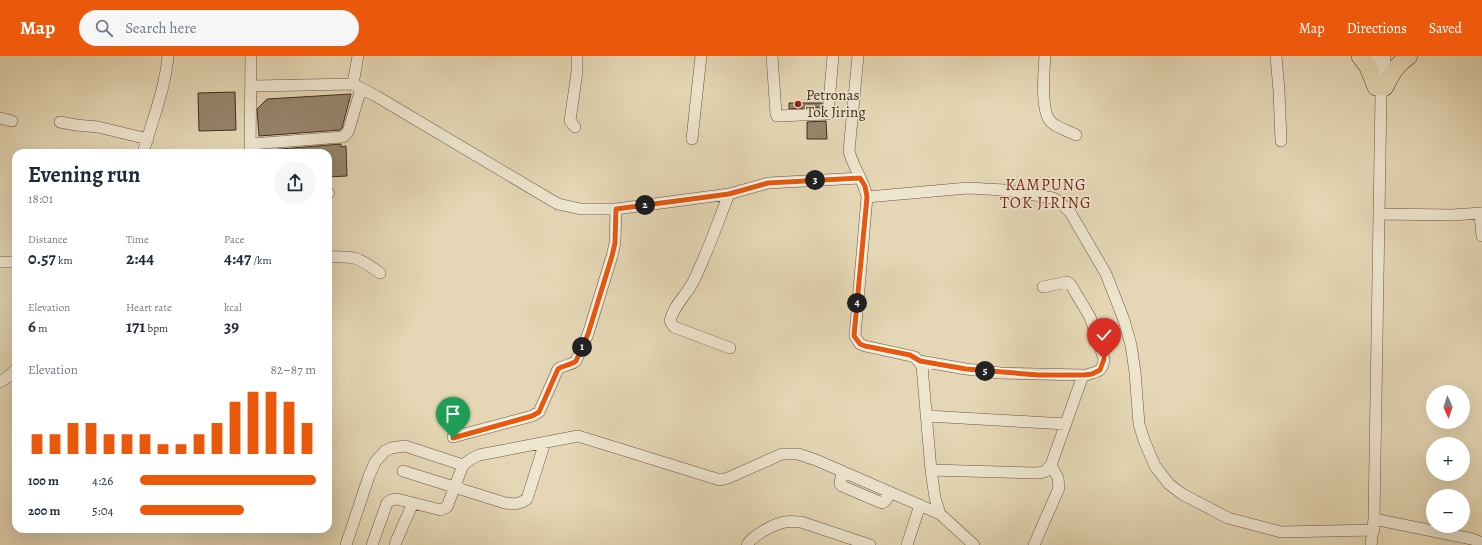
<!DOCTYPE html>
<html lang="en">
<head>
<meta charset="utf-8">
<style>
	body { margin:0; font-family:Alegreya,serif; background:#f6f6f7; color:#1f2937; height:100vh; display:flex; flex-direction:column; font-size:15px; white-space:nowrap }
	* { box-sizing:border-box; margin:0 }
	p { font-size:13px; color:#747a83 }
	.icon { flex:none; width:22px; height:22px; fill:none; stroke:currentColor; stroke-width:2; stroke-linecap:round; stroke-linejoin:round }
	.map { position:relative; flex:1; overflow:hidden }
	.sheet { position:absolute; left:12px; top:93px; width:320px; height:384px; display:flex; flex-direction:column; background:#fff; border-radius:12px; box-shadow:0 4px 16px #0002 }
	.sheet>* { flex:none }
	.needle { width:26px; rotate:177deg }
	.tools { position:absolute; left:1426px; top:329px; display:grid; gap:8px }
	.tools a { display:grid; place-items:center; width:44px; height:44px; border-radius:50%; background:#fff; box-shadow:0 4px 16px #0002; font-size:20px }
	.pin { position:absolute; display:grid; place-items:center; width:34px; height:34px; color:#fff; margin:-41px -17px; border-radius:50% 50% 50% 0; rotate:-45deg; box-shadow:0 0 4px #0007 }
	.pin .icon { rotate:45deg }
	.km { position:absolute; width:20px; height:20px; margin:-10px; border-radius:50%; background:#222; color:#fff; font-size:11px; line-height:20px; text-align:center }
	.round { display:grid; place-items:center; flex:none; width:42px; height:42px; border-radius:21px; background:#f6f6f7 }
	.head { display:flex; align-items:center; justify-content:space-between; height:68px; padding:0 16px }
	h1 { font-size:22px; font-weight:700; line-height:30px }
	.figures { display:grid; grid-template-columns:repeat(3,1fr); gap:6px; height:68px; padding:4px 16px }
	.figures div { display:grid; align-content:center }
	.figures b { font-size:17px; font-weight:700 }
	.figures small { font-size:11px; font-weight:400 }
	.figures p { font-size:11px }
	.chart { height:112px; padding:8px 16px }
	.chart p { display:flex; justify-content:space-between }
	.chart svg { width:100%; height:72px; margin-top:4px; stroke:#ea580c; stroke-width:6 }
	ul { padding:0 16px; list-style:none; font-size:13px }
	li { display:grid; grid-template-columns:64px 48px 1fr; align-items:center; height:30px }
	li i { height:10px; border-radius:5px; background:#ea580c }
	header { display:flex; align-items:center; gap:24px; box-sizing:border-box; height:56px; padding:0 20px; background:#ea580c; color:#fff }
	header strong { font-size:19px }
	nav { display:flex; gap:22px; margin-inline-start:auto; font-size:14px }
	.search { width:280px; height:36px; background:#f6f6f7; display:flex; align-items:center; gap:10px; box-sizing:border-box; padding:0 14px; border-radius:22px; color:#747a83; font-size:15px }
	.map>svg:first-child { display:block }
	.building { fill:#97856c; stroke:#422c1d }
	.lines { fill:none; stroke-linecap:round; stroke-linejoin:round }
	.minor-casing { stroke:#6b5743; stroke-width:12 }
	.highway-casing { stroke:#422c1d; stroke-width:18 }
	.minor { stroke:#eee5cf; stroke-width:11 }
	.highway { stroke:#e5d7b5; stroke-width:17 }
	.route-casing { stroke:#fff; stroke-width:8 }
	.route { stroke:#ea580c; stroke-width:5 }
	.poi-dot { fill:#8f2418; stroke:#eee5cf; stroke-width:1.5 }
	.labels { text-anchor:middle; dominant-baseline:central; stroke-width:3; stroke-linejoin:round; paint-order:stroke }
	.poi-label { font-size:15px; fill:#422c1d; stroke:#eee5cf; text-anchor:start }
	.neighbourhood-label { font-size:16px; letter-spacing:1px; fill:#7a1f14; stroke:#eee5cf }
</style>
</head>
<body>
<header>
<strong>Map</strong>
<div class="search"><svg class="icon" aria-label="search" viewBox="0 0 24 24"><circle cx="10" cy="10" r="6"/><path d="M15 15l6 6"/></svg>Search here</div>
<nav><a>Map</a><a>Directions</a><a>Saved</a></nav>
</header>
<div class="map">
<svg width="1482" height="489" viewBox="0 0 1482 489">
	<rect width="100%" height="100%" fill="#e5d7b5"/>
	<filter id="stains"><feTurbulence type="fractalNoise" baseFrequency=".005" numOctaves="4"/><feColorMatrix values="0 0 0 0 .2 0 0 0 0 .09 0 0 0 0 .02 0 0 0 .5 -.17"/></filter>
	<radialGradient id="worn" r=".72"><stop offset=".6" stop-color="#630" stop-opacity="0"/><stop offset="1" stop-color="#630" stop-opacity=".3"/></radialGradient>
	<path class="building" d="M235,36L236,74L199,75L198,37Z
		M351,38L342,72L340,74L259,80L257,53L267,43Z
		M789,47H822V51L789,53Z
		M826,65L827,83H807V66Z
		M341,88V91L346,90L347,120L328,121V97H269V94Z"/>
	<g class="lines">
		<g class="minor-casing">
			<path id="minor" d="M772,0L776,58L777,60L828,58L833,0
				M858,0L849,95C853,111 864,125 867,141L855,280L860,288L865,290L915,301L922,310L931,414L935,442L940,458
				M1045,0C1044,15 1040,55 1051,66C1057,72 1069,75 1076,79
				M1276,0L1279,35L1281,85
				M1374,0L1375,20
				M353,28L358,0
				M251,30L353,28L376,40L546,141L558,148L581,153H616L729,138L768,127L860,122
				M0,62L12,65
				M60,66L76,69L98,71L148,83
				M575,71L570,65L577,16V0
				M692,83L701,0
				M250,88L343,81L348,76L361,33
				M143,97C152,65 165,34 168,0
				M250,97L251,0
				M328,137H329
				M729,138C717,168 707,199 692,228C684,242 674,249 670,265L674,271L730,292
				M867,141L968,132L1004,134L1053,142L1060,146L1070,156L1106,218L1124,264L1131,289L1135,316L1139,368L1144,384L1155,410L1169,428L1182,438L1228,462L1281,476L1374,474
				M1480,157L1482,180
				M1379,158L1452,159L1482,157
				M328,201C355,200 358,201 380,217
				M0,206H16
				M920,305L966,313L1000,317L1084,319
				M0,326L8,321L16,313
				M927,360L1066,368
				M453,381L532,360L539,356L558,313C564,309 571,309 576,305L588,278L612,200L615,187L616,153
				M931,414L1037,417L1044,416L1051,409L1082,322C1089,314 1103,321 1104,303L1090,261L1071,229L1067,226L1043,231
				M403,415L505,447L515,448L522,446L527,443L545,386
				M842,415L840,428L842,430L882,447L884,446L891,437
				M1374,463L1472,483L1482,487
				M395,488L413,447
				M346,489L369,420L375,406L385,395L391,392L405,390L463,409
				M372,489L387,447L391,444L397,443L441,454L447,451L463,409L471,403L479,399L578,380L720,424L728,422L782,398H798L816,404L940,458L974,489
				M747,489C753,479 774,468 785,466C790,465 795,466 801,466L870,489
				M907,489L920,449
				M1034,489L1059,432L1058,422L1051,409
				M1371,489L1374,463L1381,39L1385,31V0"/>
		</g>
		<g class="highway-casing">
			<path id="highway" d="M1360,0L1368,11L1376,31
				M1385,31C1391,18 1397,8 1409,0"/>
		</g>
		<use href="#minor" class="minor"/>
		<use href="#highway" class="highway"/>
	</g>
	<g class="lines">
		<g class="route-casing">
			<path id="route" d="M453,382L532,360L539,356L558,313C564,309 571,309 576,305L588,278L612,200L615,187L616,153L729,138L768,127L860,122L865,130L867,141L854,280L860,288L865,290L910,299L920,305L966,313L1038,319H1084L1092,318L1100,314L1104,303"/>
		</g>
		<use href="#route" class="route"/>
	</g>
	<circle class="poi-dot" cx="798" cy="48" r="4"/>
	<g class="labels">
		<g class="poi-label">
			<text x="806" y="39">Petronas<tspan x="806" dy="17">Tok Jiring</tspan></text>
		</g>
		<g class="neighbourhood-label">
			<text x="1046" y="129">KAMPUNG<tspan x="1046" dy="18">TOK JIRING</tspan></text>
		</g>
	</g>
	<rect width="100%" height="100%" filter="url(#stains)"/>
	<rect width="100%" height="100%" fill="url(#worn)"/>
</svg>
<div class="tools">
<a><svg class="needle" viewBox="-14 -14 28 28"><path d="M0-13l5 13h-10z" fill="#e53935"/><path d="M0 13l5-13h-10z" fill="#747a83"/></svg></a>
<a>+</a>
<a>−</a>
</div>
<div class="pin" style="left:453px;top:382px;background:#1e9e55"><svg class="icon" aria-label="arrive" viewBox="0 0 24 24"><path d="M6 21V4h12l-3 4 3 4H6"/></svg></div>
<div class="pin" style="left:1104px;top:303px;background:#d93025"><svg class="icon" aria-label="check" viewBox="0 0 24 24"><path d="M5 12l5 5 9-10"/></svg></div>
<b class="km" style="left:582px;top:291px">1</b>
<b class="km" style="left:645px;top:149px">2</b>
<b class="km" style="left:815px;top:124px">3</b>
<b class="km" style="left:857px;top:247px">4</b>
<b class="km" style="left:985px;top:315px">5</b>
<section class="sheet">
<div class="head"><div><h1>Evening run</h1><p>18:01</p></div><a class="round"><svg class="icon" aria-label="share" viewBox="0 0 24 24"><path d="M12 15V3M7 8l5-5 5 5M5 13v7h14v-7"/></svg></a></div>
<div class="figures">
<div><p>Distance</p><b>0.57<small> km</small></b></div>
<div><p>Time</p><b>2:44</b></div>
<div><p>Pace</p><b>4:47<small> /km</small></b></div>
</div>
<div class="figures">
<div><p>Elevation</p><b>6<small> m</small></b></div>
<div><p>Heart rate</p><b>171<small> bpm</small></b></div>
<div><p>kcal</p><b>39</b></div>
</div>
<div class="chart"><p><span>Elevation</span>82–87 m</p>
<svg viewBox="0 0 160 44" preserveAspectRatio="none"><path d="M5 44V32M15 44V32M25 44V25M35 44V25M45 44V32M55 44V32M65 44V32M75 44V38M85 44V38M95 44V32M105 44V25M115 44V12M125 44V6M135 44V6M145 44V12M155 44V25"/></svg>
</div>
<ul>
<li><b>100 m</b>4:26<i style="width:100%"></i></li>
<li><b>200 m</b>5:04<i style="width:59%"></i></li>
</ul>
</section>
</div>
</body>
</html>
